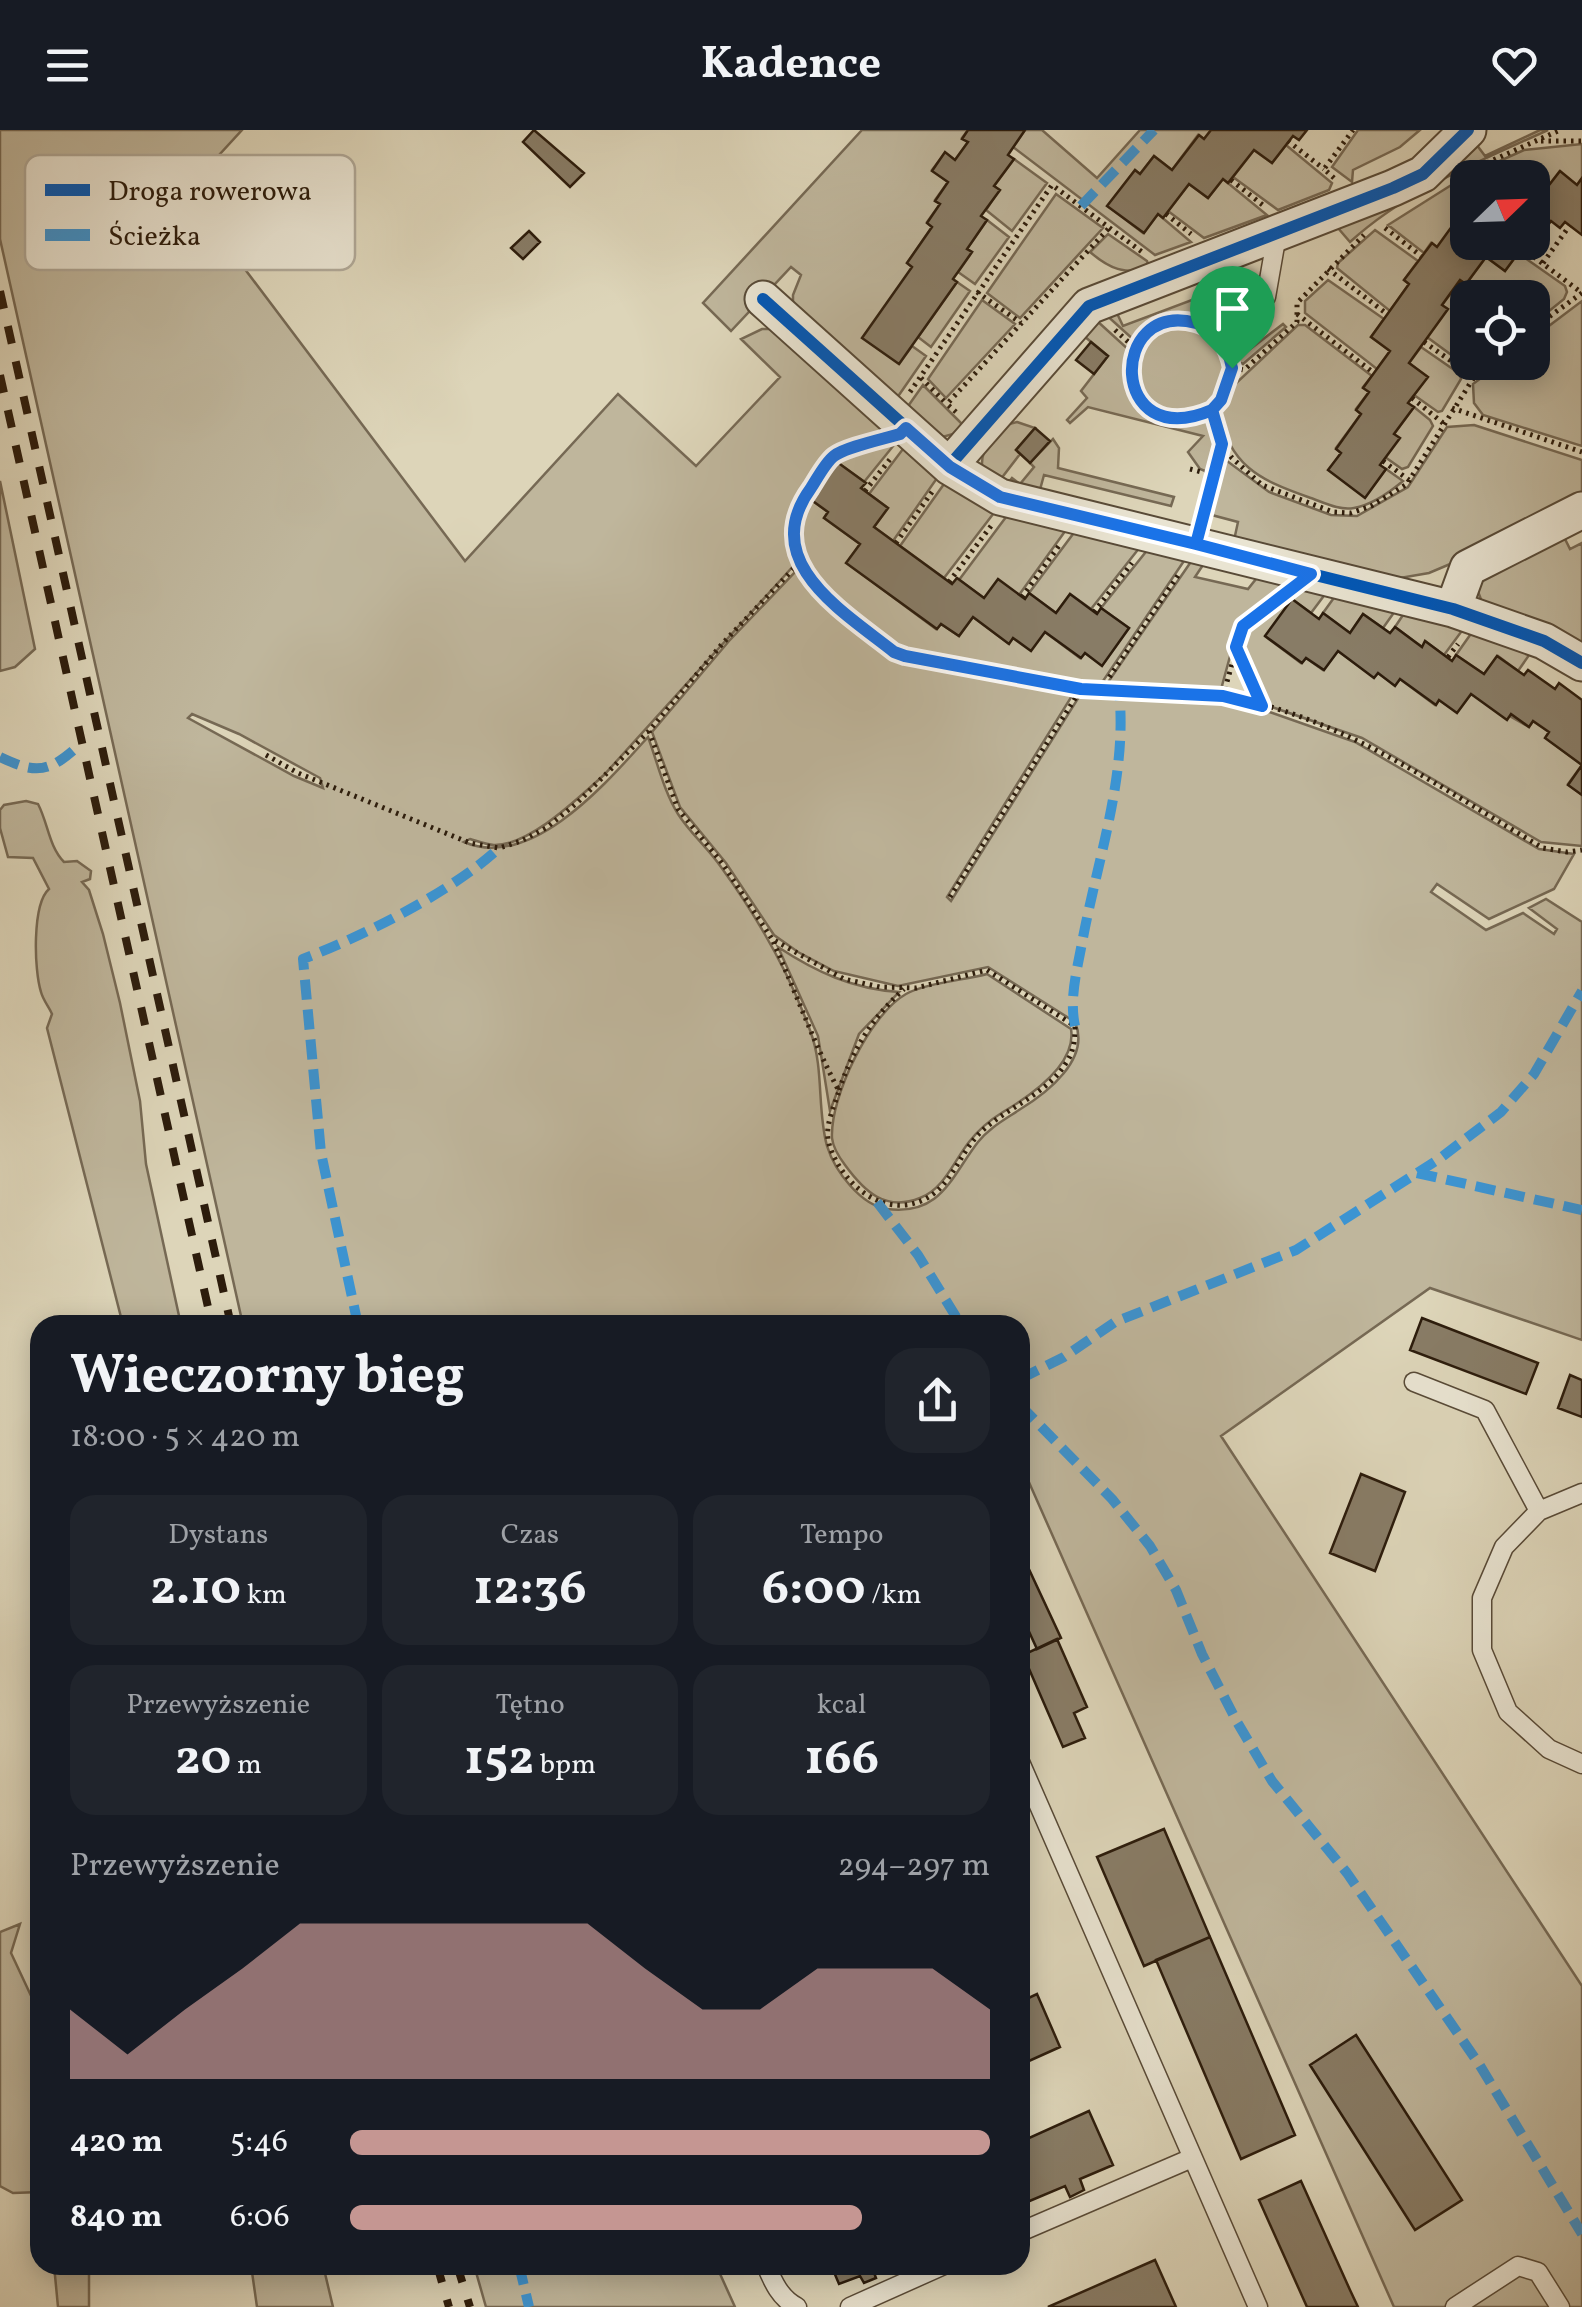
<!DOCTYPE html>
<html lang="pl">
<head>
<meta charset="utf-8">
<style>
	body { margin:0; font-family:Vollkorn,serif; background:#20242c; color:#f1f3f6; height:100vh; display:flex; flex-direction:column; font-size:38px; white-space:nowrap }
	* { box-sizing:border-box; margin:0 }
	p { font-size:32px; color:#9ea1a6 }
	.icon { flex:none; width:55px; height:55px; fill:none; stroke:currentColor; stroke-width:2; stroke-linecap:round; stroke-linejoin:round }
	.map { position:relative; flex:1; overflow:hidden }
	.side { position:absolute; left:30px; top:1185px; width:1000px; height:960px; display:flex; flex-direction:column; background:#171b24; border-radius:30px; box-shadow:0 5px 25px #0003 }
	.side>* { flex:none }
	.needle { width:65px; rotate:67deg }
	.controls { position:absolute; left:1450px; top:30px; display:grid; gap:20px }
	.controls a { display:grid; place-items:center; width:100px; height:100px; border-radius:20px; background:#171b24; box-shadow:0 5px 25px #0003; font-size:50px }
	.pin { position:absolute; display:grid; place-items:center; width:85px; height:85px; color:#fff; margin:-102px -42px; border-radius:50% 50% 50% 0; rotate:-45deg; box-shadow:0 0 10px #0007 }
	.pin .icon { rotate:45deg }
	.round { display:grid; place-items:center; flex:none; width:105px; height:105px; border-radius:30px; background:#20242c }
	.head { display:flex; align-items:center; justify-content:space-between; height:170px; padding:0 40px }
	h1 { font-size:55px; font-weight:700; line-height:75px }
	.figures { display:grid; grid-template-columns:repeat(3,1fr); gap:15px; height:170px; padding:10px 40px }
	.figures div { display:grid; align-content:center; border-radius:25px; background:#20242c; text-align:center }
	.figures b { font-size:50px; font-weight:700 }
	.figures small { font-size:28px; font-weight:400 }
	.figures p { font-size:28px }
	.chart { height:280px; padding:20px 40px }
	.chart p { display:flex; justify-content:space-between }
	.chart svg { width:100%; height:180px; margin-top:10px; fill:#c59692; opacity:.7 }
	ul { padding:0 40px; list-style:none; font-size:32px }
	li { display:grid; grid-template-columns:160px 120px 1fr; align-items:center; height:75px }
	li i { height:25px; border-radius:12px; background:#c59692 }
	header { display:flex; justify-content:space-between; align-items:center; height:130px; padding:0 40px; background:#171b24; font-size:45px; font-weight:700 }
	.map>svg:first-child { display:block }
	.green { fill:#bfb69c; stroke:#766954; stroke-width:2.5; fill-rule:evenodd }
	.building { fill:#887c66; stroke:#2c1c0c; stroke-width:2.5 }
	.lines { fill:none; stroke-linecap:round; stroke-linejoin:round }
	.lane-casing { stroke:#584a37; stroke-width:21 }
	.street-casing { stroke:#584a37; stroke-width:39 }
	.path { stroke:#2c1c0c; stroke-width:5; stroke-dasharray:2.5 5; stroke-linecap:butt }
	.lane { stroke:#e9e4d2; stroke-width:18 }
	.street { stroke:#e9e4d2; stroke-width:35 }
	.rail { stroke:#2c1c0c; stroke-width:8; stroke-dasharray:18 18; stroke-linecap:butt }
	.quiet { stroke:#3c94d2; stroke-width:10; stroke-dasharray:20 10; stroke-linecap:butt }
	.cycleway-casing { stroke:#e9e4d2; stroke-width:19 }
	.cycleway { stroke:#0057b8; stroke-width:12 }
	.route-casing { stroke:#fff; stroke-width:20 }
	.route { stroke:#1a73e8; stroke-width:12 }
	.key { fill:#e9e4d2; stroke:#b0a897; stroke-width:2.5 }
	.key-label { font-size:28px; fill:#2c1c0c }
</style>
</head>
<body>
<header><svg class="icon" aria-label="menu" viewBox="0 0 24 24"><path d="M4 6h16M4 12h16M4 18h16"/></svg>Kadence<svg class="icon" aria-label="heart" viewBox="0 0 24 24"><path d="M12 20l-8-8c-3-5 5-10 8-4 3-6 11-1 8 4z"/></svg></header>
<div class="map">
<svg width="1582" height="2177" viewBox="0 0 1582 2177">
	<rect width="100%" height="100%" fill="#ddd5b9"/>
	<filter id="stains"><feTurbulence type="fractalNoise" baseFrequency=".002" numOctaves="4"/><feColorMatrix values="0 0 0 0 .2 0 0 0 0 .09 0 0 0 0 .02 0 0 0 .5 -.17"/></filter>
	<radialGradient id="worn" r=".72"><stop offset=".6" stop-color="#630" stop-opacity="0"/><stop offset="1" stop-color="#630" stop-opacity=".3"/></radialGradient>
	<path class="green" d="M0,0H242L186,61L465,431L618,264L696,336L780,247L741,209L762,199H776L894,297C882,314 855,314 837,322C797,339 787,396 796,433L604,645C579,667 530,716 494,715C487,715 477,711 470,709L464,712C532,741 607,652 648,607C657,631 664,662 678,684C690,703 708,718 721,737C758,788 790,844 811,903C824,939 817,980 827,1016C835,1042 861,1075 887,1079C941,1086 951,1047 978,1012C989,998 1004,990 1019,980C1047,963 1091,929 1075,892L988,837L898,856L834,841L798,822L774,805L726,733L680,677L652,602L729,511L799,438C822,469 868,517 905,530C959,548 1020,552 1075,561L947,767L951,771L1082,562L1226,570L1261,579L1355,612L1539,719L1574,724L1554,759L1489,789L1437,754L1431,762L1486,800L1523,783L1554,804L1557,799L1529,778L1546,769L1582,792V1210L1430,1158L1221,1306L1582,1856V2177H1394L1020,1332V1195H243L0,109ZM192,584L239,604L320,648L323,658L294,646L188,588Z
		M862,0H968L962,8L968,12L955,30L945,23L932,40L948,52L935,70L940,74L927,92L932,97L907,133L912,137L899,234L912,216L926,226L899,265L892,269L793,178V165L801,145L791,137L731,201L703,173Z
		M1025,0H1042L1097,48L1140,0H1211L1204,9L1198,5L1172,40L1154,26L1140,44L1135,40L1108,76L1143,103L1158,84L1191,112L1155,125L1013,17Z
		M1358,0H1420L1400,17L1353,40L1352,52L1332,37Z
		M1540,0H1548C1480,31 1407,60 1350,112L1338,98L1347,88L1476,14L1485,26Z
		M1582,14V48L1577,55L1559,42L1533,77L1532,48H1468V112L1437,117L1431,113L1424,123L1388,95L1464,47L1524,20Z
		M1286,15L1332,53L1329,60L1278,80L1233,47L1254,20L1272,33Z
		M1014,29L1047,53L1012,101L986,80L999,60L994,56Z
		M1223,49L1267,85L1204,108L1168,81L1189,54L1208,68Z
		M1056,64L1103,98L1020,188L987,163Z
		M987,90L1009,107L975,154L958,142L972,122L967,119Z
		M1375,100L1418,131L1404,150L1409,154L1390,181L1337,138L1338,133Z
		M1108,104L1147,131L1150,140C1123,143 1111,140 1090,122Z
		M1518,123L1565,156L1567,162L1564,169L1533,194L1532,168L1483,167L1466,154L1486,127L1505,141Z
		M1232,136L1244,145L1208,174L1245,223L1283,194L1286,197L1243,234L1235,230C1219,172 1172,177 1135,211L1104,183L1114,177L1123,196L1224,158L1218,139Z
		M1328,150L1384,189L1371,207L1390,221L1377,239L1305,183V171Z
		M957,152L970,161L931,217L918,207Z
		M1455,158L1467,168L1468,232L1479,234L1465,235L1427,207L1442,175Z
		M982,170L1015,194L946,268L928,249Z
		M1582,171V316L1483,285L1474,273L1473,254L1501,233L1532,232L1533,208Z
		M1096,190L1129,220C1130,234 1125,247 1130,261C1140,290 1181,297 1207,286L1212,289L1217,314L1210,343L1200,339L1188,322L1203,306L1088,277L1070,293L1067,290L1087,268L1081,261L1108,226L1084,206Z
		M1179,193C1258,199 1230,304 1165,280C1155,277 1146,271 1140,263C1120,232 1151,199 1179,193Z
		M1298,195H1305L1372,246L1363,257L1369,262L1356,279L1361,284L1336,318L1341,323L1329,340L1365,367L1386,339L1403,351C1390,362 1371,375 1354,378C1339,381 1323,372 1308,367C1259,350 1229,335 1218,280L1232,257Z
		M1421,217L1460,244L1461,249L1442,281L1438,282L1414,265L1427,247L1409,233Z
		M923,255L963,295L953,304L939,308L906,279Z
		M1414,277L1430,290L1433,296L1408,337L1402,339L1385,327L1394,304Z
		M1017,292L1035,298L1016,320L1020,324L997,354L982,336C981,316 998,295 1017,292Z
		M1474,295L1582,330V370L1462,429L1429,443L1400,448L1233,415L1238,392L1208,384L1223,328L1269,362L1331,385L1357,386L1408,357L1447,297Z
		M1053,309L1059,318L1058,338L1174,367L1171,376L1044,345L1038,367L1004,358L1012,348L1020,354L1034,337L1030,333Z
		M891,310L894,315L864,352L837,332L810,369L828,382L824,388L860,414L847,433L936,499L941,494L959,506L973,487L1008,513L1013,508L1045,502L1080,528L1085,523L1102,535L1129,498L1101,478L1153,413L1190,422L1099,557L943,533L905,523L833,469L812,446L802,431L797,414V380L836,328Z
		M909,311L942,341L893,411L874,397L888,378L869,364Z
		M949,347L1000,375L944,448L900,416Z
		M0,351L35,519L15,537L0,541Z
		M1012,379L1071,393L1019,465L984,468L959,450Z
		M1079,396L1144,412L1091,479L1070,464L1056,483L1029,463Z
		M1560,399L1570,419L1582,413V524L1482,472L1477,459L1479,447Z
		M1197,423L1209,426L1195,447L1248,459L1264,439L1301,448L1238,497L1220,563L1104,558Z
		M1307,449L1332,455L1311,483L1292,469L1266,507L1301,533L1306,528L1323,540L1338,521L1374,547L1378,543L1395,555L1400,549L1435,575L1439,570L1457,582L1471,564L1529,597L1533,591L1549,602L1546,608L1582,635L1568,654L1582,665V716L1541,712L1362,608L1266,575L1241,520L1244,498Z
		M1341,458L1400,474L1383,498L1363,484L1350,503L1323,483Z
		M1409,476L1467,494L1444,525L1426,512L1422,517L1395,497Z
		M1475,498L1534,518L1518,541L1498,526L1484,544L1456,525Z
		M26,671L38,674C48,693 49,717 64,732L77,731L91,741L90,749L82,752L89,760L103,804L120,873L140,971L146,1034L181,1195H123L47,898L52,884C49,877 43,870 41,862C34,840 32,774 49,759L33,728L8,727L0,698V680L4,675Z
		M778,817C816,842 853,859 899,862L859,904L830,981L818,906Z
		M987,844L1071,899C1077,935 1030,966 1003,982C990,990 979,999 969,1012C954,1031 944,1059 920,1068C885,1082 864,1061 845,1035C839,1027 833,1018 832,1008C830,967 870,884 906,864C926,853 965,850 987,844Z
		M20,1794L11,1823L40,1885V2062L13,2063L0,2056V1802Z
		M54,2135H89V2177H58Z
		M251,2135H323L333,2177H257Z
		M474,2135H716L735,2177H486Z"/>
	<path class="building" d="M534,0L584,43L570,57L523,12Z
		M968,0H1025L1008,25L1014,29L994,56L1000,60L981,86L987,90L967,119L972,122L953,149L957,152L899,234L862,208L912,137L907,133L932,97L927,93L940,74L935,71L948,52L932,41L945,22L955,30L968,12L962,9Z
		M1211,0H1307L1299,10L1293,6L1272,33L1254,20L1228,53L1223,49L1208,68L1189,54L1163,88L1158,84L1144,103L1107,76L1135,40L1140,44L1154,26L1172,40L1199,5L1204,9Z
		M1560,41L1577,55L1582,48V105L1565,92L1560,98L1551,91L1531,118L1525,114L1505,141L1486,127L1466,154L1460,150L1442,175L1448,179L1409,233L1428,247L1408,273L1414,277L1394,304L1400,308L1380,335L1386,339L1365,368L1328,340L1341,323L1336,319L1361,284L1356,280L1369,262L1363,258L1390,221L1371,207L1409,154L1404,150L1432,113L1437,117L1450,99L1469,113L1532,112V77Z
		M529,101L540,112L523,129L511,118Z
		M1091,212L1108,226L1094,244L1076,230Z
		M1035,298L1050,311L1030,333L1016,320Z
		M837,332L866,353L861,358L888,378L874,397L952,454L957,448L984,468L998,449L1025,469L1029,463L1056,483L1070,464L1097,484L1101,478L1129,498L1102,536L1085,523L1081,528L1045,502L1031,521L1013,508L1009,514L973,487L959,506L941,494L937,499L846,433L860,414L824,388L828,382L810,369Z
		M1292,469L1319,489L1323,483L1350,503L1363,484L1390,503L1395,497L1422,517L1425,511L1452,531L1456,525L1484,544L1497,526L1524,545L1528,540L1555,559L1559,553L1582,570V665L1568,655L1582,635L1545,608L1549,602L1533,591L1529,597L1511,584L1507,590L1471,564L1457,583L1439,570L1436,575L1400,549L1395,556L1378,543L1374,548L1338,521L1324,540L1306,528L1302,533L1265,506Z
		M1422,1188L1538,1233L1526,1264L1410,1220Z
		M1570,1245L1582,1250V1287L1558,1278Z
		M1361,1344L1405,1362L1375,1441L1330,1423Z
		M1020,1420L1061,1508L1037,1519L1020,1482Z
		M1057,1509L1087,1577L1074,1583L1085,1608L1063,1617L1023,1525Z
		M1164,1699L1210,1807L1144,1836L1097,1727Z
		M1210,1807L1295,2005L1241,2029L1156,1830Z
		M1037,1864L1060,1917L1020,1935V1872Z
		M1356,1905L1462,2070L1415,2100L1310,1935Z
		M1089,1981L1113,2035L1080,2049L1084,2060L1070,2067L1065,2056L1020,2075V2012Z
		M1301,2051L1350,2160L1358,2177H1307L1259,2070Z
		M1155,2130L1176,2177H1048Z
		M831,2135H884L873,2140L876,2148L864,2153L860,2146L839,2154Z"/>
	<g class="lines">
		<g class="lane-casing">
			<path id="lane" d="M1231,197L1266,167L1277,104
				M1414,1252L1485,1280L1539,1381L1504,1417L1482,1468V1520L1508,1582L1549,1619L1582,1634
				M1539,1381L1582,1363
				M1020,1632L1258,2177
				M1020,2102L1192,2028
				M766,2135C773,2152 780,2168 797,2177
				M850,2177L944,2135
				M1455,2177L1518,2136L1538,2142L1560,2177"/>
		</g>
		<g class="street-casing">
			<path id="street" d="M763,169L950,337L1000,367L1453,479L1544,511L1582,533
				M949,336L1089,176L1393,58L1423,44L1468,0
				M1453,479L1468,438L1582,380"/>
		</g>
		<path class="path" d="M1288,11L1324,39
			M1541,11H1582
			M1480,36L1560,0
			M1334,48L1324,39L1353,0
			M1231,50L1264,76
			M1166,84L1191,104
			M1385,98L1421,126
			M1522,118L1582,163L1532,199
			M1543,133L1570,95
			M1328,139L1387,184
			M1458,153L1476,168
			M977,162L1021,193
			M1297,184L1374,243
			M1131 240a50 50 0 1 1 100 0a50 50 0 1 1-100 0Z
			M1115,200L1135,218
			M1424,212L1474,247
			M1233,238L1244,240L1297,192V173L1364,105
			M921,248L947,274
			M910,262L1052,55L1142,122
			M1412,268L1443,293
			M1452,278L1582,322
			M956,282L947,274L1109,98
			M1222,314L1232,328L1262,355L1333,382L1351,383L1371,376L1407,354L1476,244L1490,232
			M1383,331L1409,350
			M1190,339L1213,345
			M865,361L891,328
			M1203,387L1222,314L1211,280
			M896,413L932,362
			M799,433L794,402L800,373L834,325L874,313
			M949,452L991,396
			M1022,467L1061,413
			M1094,482L1132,433
			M1448,527L1458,514
			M1100,561C1145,563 1195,559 1239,569C1350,592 1447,662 1543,718L1567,722L1582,720
			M1223,566L1236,520
			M1262,576L1236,517L1243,496L1276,470
			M649,601L678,679L722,733L772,809L844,849L880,857L916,858L987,840L1075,896C1075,910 1074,921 1066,933C1045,967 1003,978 977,1006C958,1027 950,1058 923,1070C882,1089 841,1053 829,1014C824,997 834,977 839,961C813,912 795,860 772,809
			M266,625L298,643L470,713L499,718L521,711L546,698L577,673L649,601L722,514L799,433L827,468L895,522L943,536L1100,561L1179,444
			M950,767L1081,559
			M839,960C854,918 871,889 904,859"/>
		<use href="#lane" class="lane"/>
		<use href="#street" class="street"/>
		<path class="rail" d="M0,161L231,1195
			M0,245L212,1195
			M437,2135L449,2177
			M457,2135L470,2177"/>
		<path class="quiet" d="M1081,76L1154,0
			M0,627C34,643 47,644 76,618
			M1075,896C1069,869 1077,840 1082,813C1097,731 1128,645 1119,561
			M1417,1043L1582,1080
			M877,1072L918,1125L961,1195
			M358,1195L321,1023L303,829C363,806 452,762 499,718
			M1020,1249L1064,1227L1115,1192L1296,1120L1439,1029L1501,982L1534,944L1582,861
			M1020,1275L1112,1369L1150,1416L1176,1460L1202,1524L1237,1592L1272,1651L1347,1743L1479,1934L1582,2104
			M519,2135L529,2177"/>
		<g class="cycleway-casing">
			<path id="cycleway" d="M763,169L950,337L1000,367L1453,479L1544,511L1582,533
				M949,336L1089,176L1393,58L1423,44L1468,0"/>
		</g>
		<use href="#cycleway" class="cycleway"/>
	</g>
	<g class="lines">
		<g class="route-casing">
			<path id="route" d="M1232,238L1221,270L1212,280L1222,314L1196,414L1000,367L950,337L906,298L900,304C884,309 846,317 834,326C825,333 817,349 811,358C757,432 844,482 894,522L905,526L1081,559L1223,566L1262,576L1236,517L1243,496L1311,444L1196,414L1222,314L1212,280C1108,325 1108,169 1196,193C1218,199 1228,217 1232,238"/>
		</g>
		<use href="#route" class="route"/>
	</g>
	<rect x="25" y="25" width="330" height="115" rx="15" class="key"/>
	<rect x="45" y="54" width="45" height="12" fill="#0057b8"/>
	<rect x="45" y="99" width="45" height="12" fill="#3c94d2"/>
	<g class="key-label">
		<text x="108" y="70">Droga rowerowa</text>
		<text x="108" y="115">Ścieżka</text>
	</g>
	<rect width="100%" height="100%" filter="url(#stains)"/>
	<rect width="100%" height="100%" fill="url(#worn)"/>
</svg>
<div class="controls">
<a><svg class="needle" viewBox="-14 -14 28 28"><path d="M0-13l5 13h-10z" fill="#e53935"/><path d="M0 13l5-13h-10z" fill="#9ea1a6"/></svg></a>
<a><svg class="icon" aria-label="locate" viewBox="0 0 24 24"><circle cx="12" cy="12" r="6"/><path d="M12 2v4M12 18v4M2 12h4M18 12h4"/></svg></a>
</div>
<div class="pin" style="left:1232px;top:238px;background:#1e9e55"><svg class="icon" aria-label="arrive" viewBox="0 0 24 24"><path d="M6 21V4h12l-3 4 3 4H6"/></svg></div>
<section class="side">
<div class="head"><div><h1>Wieczorny bieg</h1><p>18:00 · 5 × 420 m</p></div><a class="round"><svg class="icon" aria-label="share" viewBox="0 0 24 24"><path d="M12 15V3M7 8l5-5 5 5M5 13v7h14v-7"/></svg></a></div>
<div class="figures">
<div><p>Dystans</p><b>2.10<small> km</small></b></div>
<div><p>Czas</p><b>12:36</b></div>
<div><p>Tempo</p><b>6:00<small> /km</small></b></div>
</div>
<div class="figures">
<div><p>Przewyższenie</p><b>20<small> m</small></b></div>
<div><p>Tętno</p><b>152<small> bpm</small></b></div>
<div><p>kcal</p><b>166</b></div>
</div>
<div class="chart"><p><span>Przewyższenie</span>294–297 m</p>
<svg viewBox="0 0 160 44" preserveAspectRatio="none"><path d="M0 44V27L10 38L20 27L30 17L40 6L50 6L60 6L70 6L80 6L90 6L100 17L110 27L120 27L130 17L140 17L150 17L160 27V44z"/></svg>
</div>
<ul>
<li><b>420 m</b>5:46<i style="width:100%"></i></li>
<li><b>840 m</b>6:06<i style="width:80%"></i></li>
</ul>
</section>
</div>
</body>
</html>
